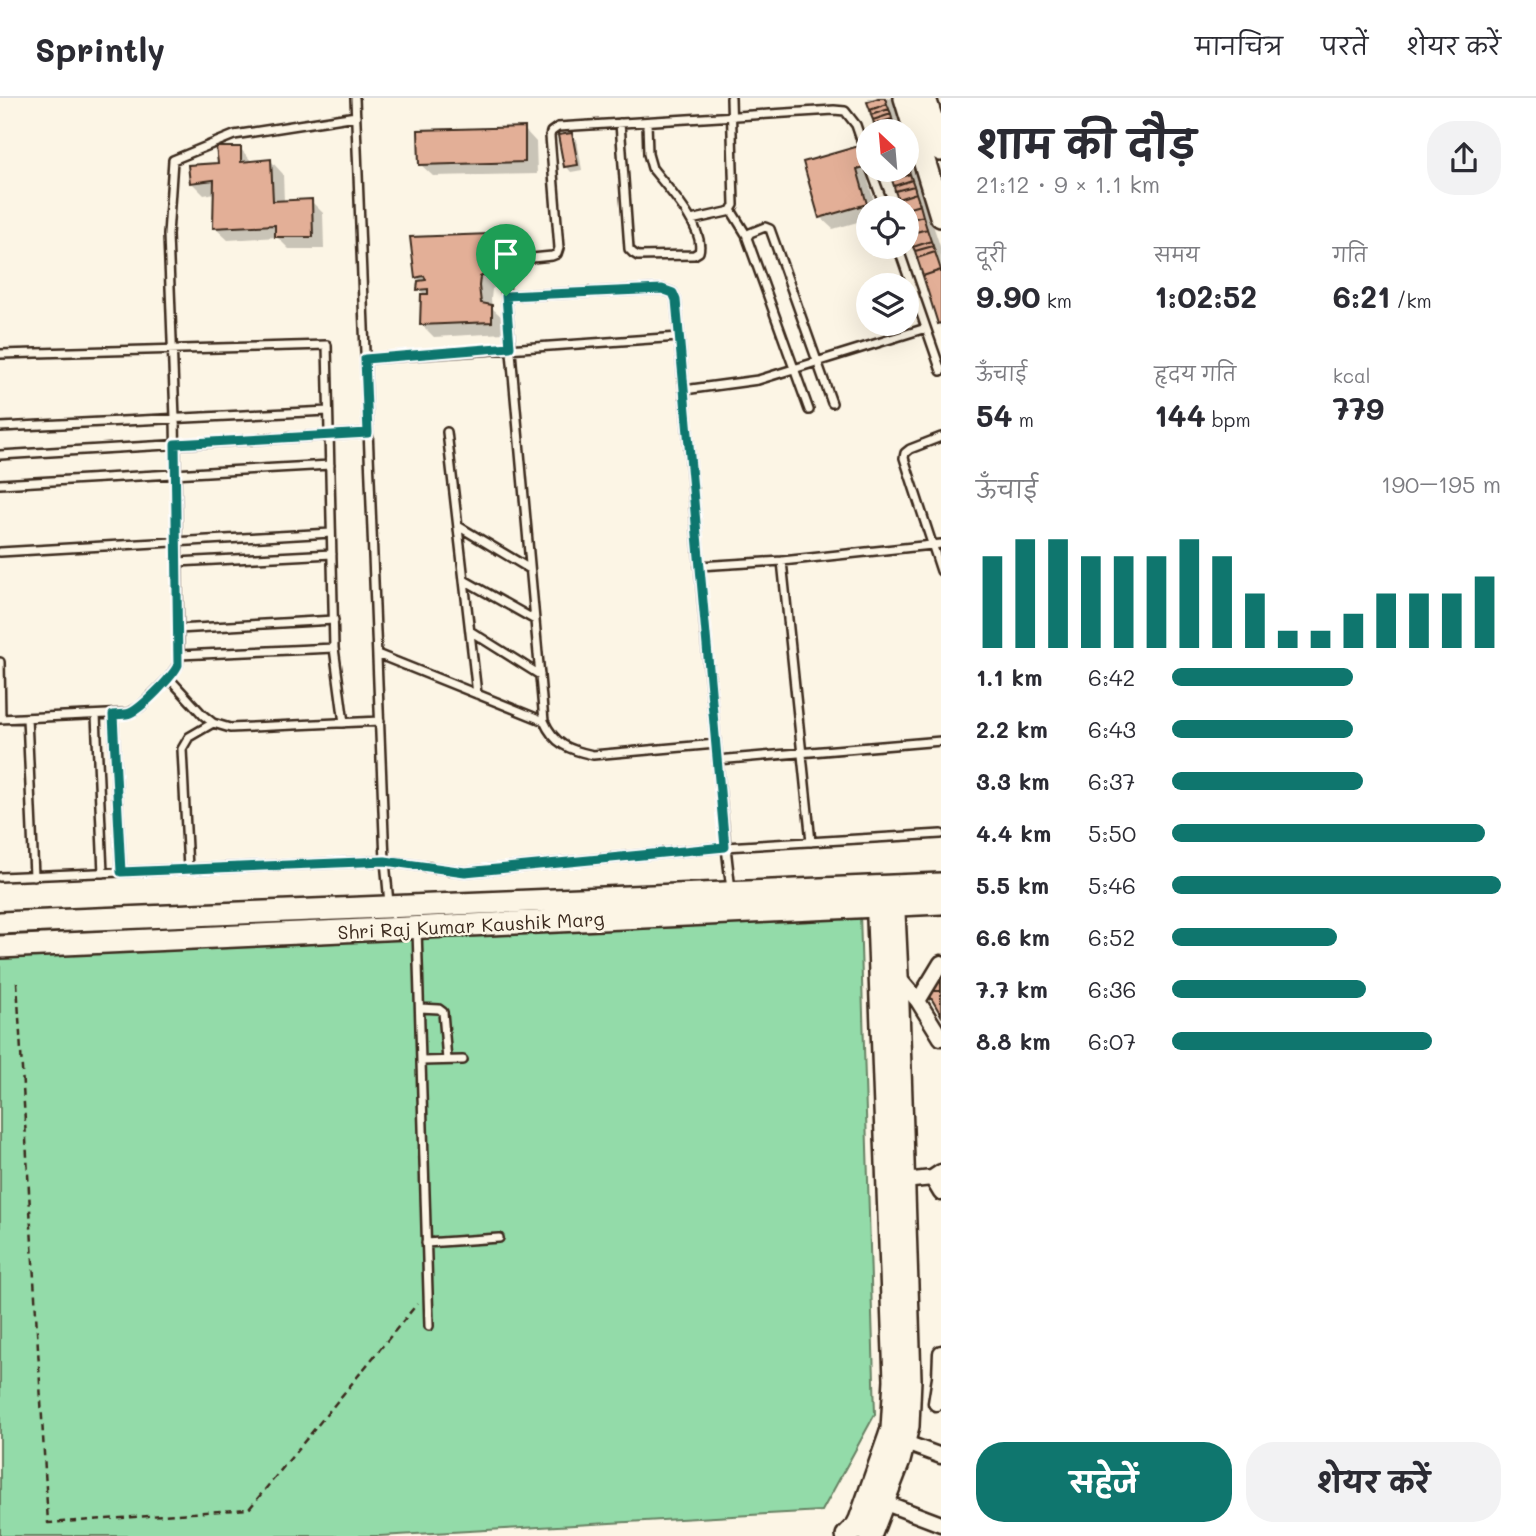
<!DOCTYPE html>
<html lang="hi">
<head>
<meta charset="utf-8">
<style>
	body { margin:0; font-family:Mali,"Playpen Sans Deva",sans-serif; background:#f2f2f3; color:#2b2b33; height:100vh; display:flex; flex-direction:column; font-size:26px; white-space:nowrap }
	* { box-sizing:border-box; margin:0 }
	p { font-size:23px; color:#7c7c81 }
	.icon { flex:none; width:38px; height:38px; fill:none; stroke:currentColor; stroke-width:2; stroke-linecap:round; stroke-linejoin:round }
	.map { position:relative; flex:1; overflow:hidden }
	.details { display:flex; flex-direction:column; background:#fff; width:595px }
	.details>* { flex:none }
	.needle { width:46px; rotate:334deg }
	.fabs { position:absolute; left:856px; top:21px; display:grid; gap:14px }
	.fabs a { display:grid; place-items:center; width:63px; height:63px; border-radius:50%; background:#fff; box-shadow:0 7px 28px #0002; font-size:35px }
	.pin { position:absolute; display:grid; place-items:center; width:60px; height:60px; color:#fff; margin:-72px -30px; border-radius:50% 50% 50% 0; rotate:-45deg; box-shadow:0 0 7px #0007 }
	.pin .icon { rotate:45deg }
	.round { display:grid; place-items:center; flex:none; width:74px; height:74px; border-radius:28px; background:#f2f2f3 }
	.head { display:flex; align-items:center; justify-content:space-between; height:119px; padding:0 35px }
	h1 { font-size:38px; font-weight:700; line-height:52px }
	.figures { display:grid; grid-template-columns:repeat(3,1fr); gap:10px; height:119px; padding:7px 35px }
	.figures div { display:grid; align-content:center }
	.figures b { font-size:30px; font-weight:700 }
	.figures small { font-size:19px; font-weight:400 }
	.figures p { font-size:19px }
	.chart { height:196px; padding:14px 35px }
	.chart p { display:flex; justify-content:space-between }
	.chart svg { width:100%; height:126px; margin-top:7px; stroke:#0f766e; stroke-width:6 }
	.primary-button { display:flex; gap:14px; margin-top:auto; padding:14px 35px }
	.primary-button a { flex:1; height:80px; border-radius:28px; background:#0f766e; color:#fff; font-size:28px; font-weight:700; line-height:80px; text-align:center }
	.primary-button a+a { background:#f2f2f3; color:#2b2b33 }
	ul { padding:0 35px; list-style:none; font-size:23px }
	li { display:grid; grid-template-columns:112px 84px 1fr; align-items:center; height:52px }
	li i { height:18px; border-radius:9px; background:#0f766e }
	header { display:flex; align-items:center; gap:42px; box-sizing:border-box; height:98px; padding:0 35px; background:#fff; border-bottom:2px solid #e1e1e2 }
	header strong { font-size:33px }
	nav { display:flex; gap:38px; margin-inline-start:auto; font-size:24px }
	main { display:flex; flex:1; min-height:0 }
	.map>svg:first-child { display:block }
	.green { fill:#93dba9; stroke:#678264; stroke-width:2 }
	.shadow { fill:#0003 }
	.building { fill:#e3af97; stroke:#3b2a1e; stroke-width:2 }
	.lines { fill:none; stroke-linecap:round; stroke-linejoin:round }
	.lane-casing { stroke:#3b2a1e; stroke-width:12 }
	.street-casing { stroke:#3b2a1e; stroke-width:19 }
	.secondary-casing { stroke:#3b2a1e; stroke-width:26 }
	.path { stroke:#3b2a1e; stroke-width:2.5; stroke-dasharray:7 5; stroke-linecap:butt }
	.lane { stroke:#fcf5e5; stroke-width:7 }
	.street { stroke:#fcf5e5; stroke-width:14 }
	.secondary { stroke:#fcf5e5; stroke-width:21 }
	.route-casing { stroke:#fff; stroke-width:14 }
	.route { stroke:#0f766e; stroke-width:9 }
	.labels { text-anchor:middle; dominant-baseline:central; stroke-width:5; stroke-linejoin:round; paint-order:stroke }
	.street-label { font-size:19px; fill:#3b2a1e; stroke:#fcf5e5 }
</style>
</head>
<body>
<header>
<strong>Sprintly</strong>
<nav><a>मानचित्र</a><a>परतें</a><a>शेयर करें</a></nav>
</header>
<main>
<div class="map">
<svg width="941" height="1438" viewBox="0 0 941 1438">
	<rect width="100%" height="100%" fill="#fcf5e5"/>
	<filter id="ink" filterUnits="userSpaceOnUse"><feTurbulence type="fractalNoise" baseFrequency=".0143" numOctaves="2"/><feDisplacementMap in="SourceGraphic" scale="14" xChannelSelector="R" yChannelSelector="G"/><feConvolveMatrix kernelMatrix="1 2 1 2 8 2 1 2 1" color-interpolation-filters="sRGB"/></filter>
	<g filter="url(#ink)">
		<path class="green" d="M860,815L875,1316L822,1413L380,1438H0V850Z"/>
		<path class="shadow" d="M868,0H896L902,16L898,17L902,28L900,29L901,33H878L869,6H871Z
			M524,31L536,44L537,76L433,78L420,66Z
			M571,36L577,42L582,72L571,74L566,68Z
			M240,50L253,65L271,63L283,76L284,104L311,103L323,115L324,151H289L277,139L228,142L215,130V95L204,97L191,84L220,66Z
			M858,50L868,60V72L876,81L868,83L876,110H868V121L833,131L820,119Z
			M906,57L914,75L918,78L923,94L921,95L922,99L925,102L927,107L925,108L928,118L931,121L941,151V230L906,122V110H903L891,72H906Z
			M490,138L502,150L505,184L492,191L491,201L492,210L504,221V235L434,239L422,227L426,198L419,191L422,184L417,179Z"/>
		<path class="building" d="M878,0H885L887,6L870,12L867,4Z
			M887,6L889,11L871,17L870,12Z
			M889,11L891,16L873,22L871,17Z
			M891,16L892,21L874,26L873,22Z
			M892,21L895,28L876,33L874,26Z
			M525,29V64L419,67L418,32Z
			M572,35L578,67L564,69L558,37Z
			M859,48L865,69L857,71L867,106L819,120L803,64Z
			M216,49H241V64L271,61L273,103L312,101L313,139H275V127L213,130L214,82L190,85L188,67L218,65Z
			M908,69L910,76L892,82L890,75L900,72H906Z
			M910,76L912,82L894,88L892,82Z
			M912,82L914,88L895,93L894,88Z
			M914,88L916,95L898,101L895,93Z
			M916,95L920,107L906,111L901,110L898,101Z
			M920,107L923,118L906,123V111Z
			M923,118L927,131L909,136L906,123Z
			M927,131L931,143L913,149L909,136Z
			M490,136L493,172L480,179L479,188L481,205L492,207V224L420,227L421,196H428V191L417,192L418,183L426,182L424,178L415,180L410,139Z
			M931,143L933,148L915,153L913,149Z
			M933,148L935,154L917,160L915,153Z
			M935,154L941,172L923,178L917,160Z
			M941,172V225L938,226L923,178Z
			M941,870V893H925Z
			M927,893H941V917Z"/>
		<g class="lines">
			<g class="lane-casing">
				<path id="lane" d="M355,0L385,763L389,805
					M620,25L629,151L633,155L638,158L694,157L699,154C706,131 666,88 652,70L648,56L647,24
					M871,72L885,110
					M731,112L747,138
					M691,122L727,114L731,112L734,107L731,0
					M898,149L941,273
					M506,198L504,173L507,164L512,162L552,158L557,156L559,150L550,38L551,34L558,29L834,12L845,13L856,27L868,62
					M0,256L327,247L334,550L344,625
					M365,261L679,239
					M684,292L758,282L926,230
					M809,312L747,140L750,135L765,129L770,131L832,305
					M0,329L328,313
					M447,334L477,596
					M941,339L910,351L905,355L904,360L941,473
					M0,357L368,335
					M0,386L330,367
					M458,428L530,471
					M0,454L331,435
					M782,463L811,744
					M177,464L332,456
					M699,468L782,463L941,446
					M464,482L535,522
					M178,531L334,522
					M470,533L540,577
					M377,556L544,623
					M179,557L334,550
					M0,564L1,621
					M169,580L178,567L179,557L175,320L168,137L173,62L234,37L356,18
					M96,617L103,775
					M113,617L121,774
					M27,620L34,778
					M0,621L129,615L140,609L169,580L203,617L213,625L230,630L380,623
					M716,646L593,657C569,652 554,646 544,623L506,198L662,191L673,195L676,202C688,330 698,457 710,584C717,653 722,723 731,791
					M717,662L941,643
					M188,771L182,651L189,639L213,625
					M0,779L385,763L465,774L725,749L941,736
					M417,831L429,1228
					M420,910L439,911L443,914L447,962
					M421,963L463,962
					M426,1145L499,1140"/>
			</g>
			<g class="street-casing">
				<path id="street" d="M895,876L918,903L941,940
					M918,903L941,865
					M932,1080L941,1095
					M904,1083L932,1080L941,1074
					M936,1305L940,1280L941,1255
					M903,1344L941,1358
					M883,1404L941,1426"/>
			</g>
			<g class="secondary-casing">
				<path id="secondary" d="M905,0L941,118
					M925,0L941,52
					M0,825L941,786
					M0,849L941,805
					M847,1438L857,1428L860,1422L889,1340L892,1331L895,1282L877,793
					M870,1438L899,1363L908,1328L910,1281L897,877L893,794"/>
			</g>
			<path class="path" d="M17,884L48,1425L249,1411L417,1206"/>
			<use href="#lane" class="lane"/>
			<use href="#street" class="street"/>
			<use href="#secondary" class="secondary"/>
		</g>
	</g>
	<g class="lines" filter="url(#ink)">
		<g class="route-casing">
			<path id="route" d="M662,191L673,195L676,202L725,749L465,774L385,763L121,774L113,617C119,616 125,617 130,615C142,610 173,578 178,567L175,346L368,335L365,261L510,249L506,198Z"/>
		</g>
		<use href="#route" class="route"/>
	</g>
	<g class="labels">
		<g class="street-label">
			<text transform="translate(471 827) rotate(-3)">Shri Raj Kumar Kaushik Marg</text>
		</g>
	</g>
</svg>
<div class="fabs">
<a><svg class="needle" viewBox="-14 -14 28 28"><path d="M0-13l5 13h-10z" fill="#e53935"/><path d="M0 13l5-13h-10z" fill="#7c7c81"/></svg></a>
<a><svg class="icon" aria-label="locate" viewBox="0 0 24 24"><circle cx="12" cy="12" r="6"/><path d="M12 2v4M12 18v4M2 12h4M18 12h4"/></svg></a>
<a><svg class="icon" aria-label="layers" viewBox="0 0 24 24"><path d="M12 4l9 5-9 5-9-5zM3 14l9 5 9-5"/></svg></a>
</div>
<div class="pin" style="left:506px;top:198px;background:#1e9e55"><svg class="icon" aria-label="arrive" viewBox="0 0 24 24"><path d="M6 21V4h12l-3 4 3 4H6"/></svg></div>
</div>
<section class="details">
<div class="head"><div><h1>शाम की दौड़</h1><p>21:12 · 9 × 1.1 km</p></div><a class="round"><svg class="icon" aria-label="share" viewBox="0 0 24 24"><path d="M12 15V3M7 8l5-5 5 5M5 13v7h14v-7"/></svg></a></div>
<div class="figures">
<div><p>दूरी</p><b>9.90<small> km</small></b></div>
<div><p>समय</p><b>1:02:52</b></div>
<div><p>गति</p><b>6:21<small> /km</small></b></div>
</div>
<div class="figures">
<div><p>ऊँचाई</p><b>54<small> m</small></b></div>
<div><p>हृदय गति</p><b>144<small> bpm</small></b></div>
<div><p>kcal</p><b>779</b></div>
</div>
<div class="chart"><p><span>ऊँचाई</span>190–195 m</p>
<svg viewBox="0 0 160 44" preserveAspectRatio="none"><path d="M5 44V12M15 44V6M25 44V6M35 44V12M45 44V12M55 44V12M65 44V6M75 44V12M85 44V25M95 44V38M105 44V38M115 44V32M125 44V25M135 44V25M145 44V25M155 44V19"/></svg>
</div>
<ul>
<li><b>1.1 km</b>6:42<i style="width:55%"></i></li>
<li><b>2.2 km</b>6:43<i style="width:55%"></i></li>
<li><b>3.3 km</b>6:37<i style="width:58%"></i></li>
<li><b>4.4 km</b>5:50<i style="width:95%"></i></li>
<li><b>5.5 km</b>5:46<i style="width:100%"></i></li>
<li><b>6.6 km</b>6:52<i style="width:50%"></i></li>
<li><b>7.7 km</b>6:36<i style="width:59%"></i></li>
<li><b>8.8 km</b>6:07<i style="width:79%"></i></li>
</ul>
<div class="primary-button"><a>सहेजें</a><a>शेयर करें</a></div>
</section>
</main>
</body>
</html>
